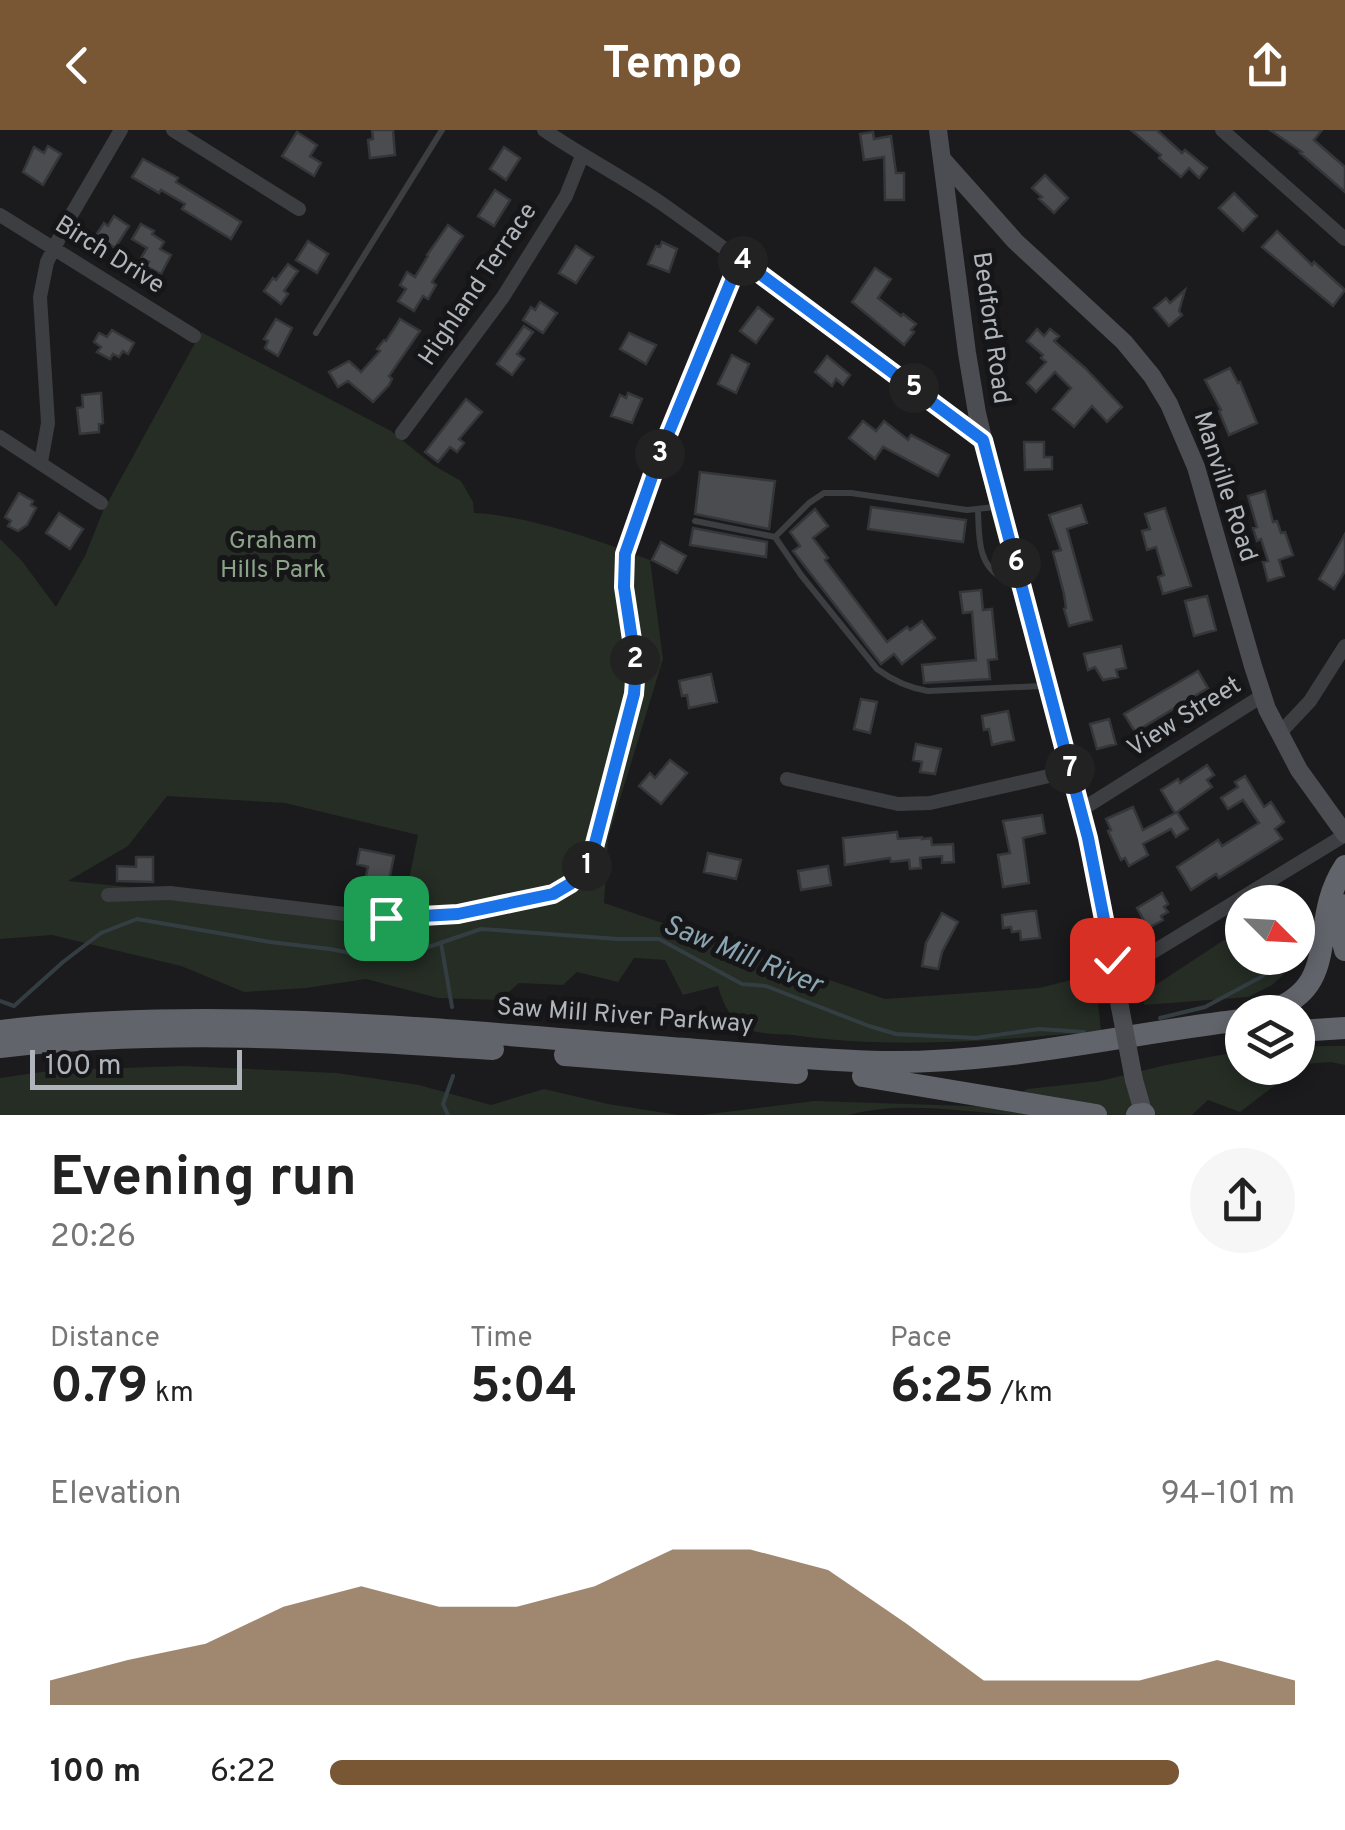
<!DOCTYPE html>
<html lang="en">
<head>
<meta charset="utf-8">
<style>
	body { margin:0; font-family:Overpass,sans-serif; background:#f6f6f6; color:#222; height:100vh; display:flex; flex-direction:column; font-size:38px; white-space:nowrap }
	* { box-sizing:border-box; margin:0 }
	p { font-size:32px; color:#767676 }
	.icon { flex:none; width:55px; height:55px; fill:none; stroke:currentColor; stroke-width:2; stroke-linecap:round; stroke-linejoin:round }
	.map { position:relative; height:985px; overflow:hidden }
	.drawer { display:flex; flex-direction:column; background:#fff; flex:1 }
	.drawer>* { flex:none }
	.needle { width:65px; rotate:114deg }
	.tools { position:absolute; left:1225px; top:755px; display:grid; gap:20px }
	.tools a { display:grid; place-items:center; width:90px; height:90px; border-radius:50%; background:#fff; box-shadow:0 5px 15px #0003; font-size:50px }
	.scale { position:absolute; left:30px; bottom:25px; width:212px; box-sizing:border-box; padding-left:10px; border:5px solid #afb5bb; border-top:0; font-size:28px; line-height:35px; white-space:nowrap; color:#afb5bb; -webkit-text-stroke:8px #161618; paint-order:stroke }
	.pin { position:absolute; display:grid; place-items:center; width:85px; height:85px; color:#fff; margin:-42px; border-radius:20px; box-shadow:0 5px 15px #0006 }
	.km { position:absolute; width:50px; height:50px; margin:-25px; border-radius:50%; background:#222; color:#fff; font-size:28px; line-height:50px; text-align:center }
	.round { display:grid; place-items:center; flex:none; width:105px; height:105px; border-radius:52px; background:#f6f6f6 }
	.summary { display:flex; align-items:center; justify-content:space-between; height:170px; padding:0 50px }
	h1 { font-size:55px; font-weight:700; line-height:75px }
	.metrics { display:grid; grid-template-columns:repeat(3,1fr); gap:15px; height:170px; padding:10px 50px }
	.metrics div { display:grid; align-content:center }
	.metrics b { font-size:50px; font-weight:700 }
	.metrics small { font-size:28px; font-weight:400 }
	.metrics p { font-size:28px }
	.chart { height:280px; padding:20px 50px }
	.chart p { display:flex; justify-content:space-between }
	.chart svg { width:100%; height:180px; margin-top:10px; fill:#795735; opacity:.7 }
	ul { padding:0 50px; list-style:none; font-size:32px }
	li { display:grid; grid-template-columns:160px 120px 1fr; align-items:center; height:75px }
	li i { height:25px; border-radius:12px; background:#795735 }
	header { display:flex; justify-content:space-between; align-items:center; height:130px; padding:0 50px; background:#795735; color:#fff; font-size:45px; font-weight:700 }
	.map>svg:first-child { display:block }
	.green { fill:#252d25; fill-rule:evenodd }
	.lines { fill:none; stroke-linecap:round; stroke-linejoin:round }
	.stream { stroke:#343e42; stroke-width:4 }
	.building { fill:#4a4c4f; stroke:#353639; stroke-width:2.5 }
	.service { stroke:#3c3e42; stroke-width:6 }
	.minor { stroke:#3c3e42; stroke-width:14 }
	.secondary { stroke:#4b4d52; stroke-width:18 }
	.trunk { stroke:#61646a; stroke-width:22 }
	.secondary-bridge { stroke:#4b4d52; stroke-width:18 }
	.route-casing { stroke:#fff; stroke-width:20 }
	.route { stroke:#1a73e8; stroke-width:12 }
	.labels { text-anchor:middle; dominant-baseline:central; stroke-width:10; stroke-linejoin:round; paint-order:stroke }
	.street-label { font-size:25px; fill:#afb5bb; stroke:#161618 }
	.park-label { font-size:25px; fill:#8ba488; stroke:#161618 }
	.water-label { font-size:28px; font-style:italic; fill:#8aa6b2; stroke:#161618 }
</style>
</head>
<body>
<header><svg class="icon" aria-label="back" viewBox="0 0 24 24"><path d="M15 5l-7 7 7 7"/></svg>Tempo<svg class="icon" aria-label="share" viewBox="0 0 24 24"><path d="M12 15V3M7 8l5-5 5 5M5 13v7h14v-7"/></svg></header>
<div class="map">
<svg width="1345" height="985" viewBox="0 0 1345 985">
	<rect width="100%" height="100%" fill="#1b1b1d"/>
	<path class="green" d="M201,202L391,301L433,335L461,351L473,372L474,383C531,386 597,410 650,430L663,529L608,708L604,773L885,869L1039,858L1095,844L1101,901C999,910 895,920 793,905C782,904 757,904 748,899C731,891 722,872 718,856L683,865L665,830L634,828L618,852L577,842L563,855L519,853L500,870L438,868L366,849L306,858L244,862L181,836L52,805L0,809V409L22,431L56,477L85,426L103,381ZM167,666L285,673L418,705L402,784L68,751L128,716Z
		M1242,808V828H1295V834L1272,855L1248,867L1144,875L1145,862L1224,810Z
		M1327,916H1345V935L1331,932L1303,934L1240,982L1208,970L1192,985C1133,985 1072,985 1012,985C959,981 902,971 849,985H702L814,971L999,977L1027,959L1100,951L1166,935L1242,921V938H1298V917Z
		M184,936L337,943L419,955L491,975L544,959L608,974L678,985H0V948L56,940Z"/>
	<g class="lines">
		<path class="stream" d="M441,813L452,877
			M1298,819L1314,816
			M0,871L14,876L63,832L101,803L137,789L270,812L330,819L375,828L408,824L481,799L618,809H659L742,854L766,856L869,896L896,904L976,908L1039,899L1084,902
			M1160,888L1205,877L1261,847L1285,828
			M448,985L443,974L453,946"/>
	</g>
	<path class="building" d="M372,0H393L395,25L370,28L368,10L373,9Z
		M1131,0H1157L1182,23L1185,20L1207,38L1199,48L1189,38L1181,47L1159,28L1161,25Z
		M1270,0H1322L1314,10L1345,37V62L1300,23L1302,22Z
		M297,2L317,15L310,26L321,33L314,46L282,26Z
		M873,2L874,9L891,6L896,43H904V70H885L884,27L864,30L860,4Z
		M48,16L61,24L43,55L23,42L34,17L44,23Z
		M504,17L520,28L506,50L490,39Z
		M143,29L178,48L176,52L241,92L231,109L182,79L185,74L161,60L159,63L132,47Z
		M1045,45L1068,68L1054,83L1039,69L1042,67L1032,58Z
		M495,60L510,70L494,96L478,86Z
		M1234,63L1257,86L1243,101L1219,78Z
		M114,86L129,96L115,118L96,105L104,93L108,96Z
		M141,94L154,101L152,104L164,112L160,119L171,125L161,144L146,136L149,132L141,128L147,118L132,109Z
		M448,95L463,106L432,152L436,155L428,169L423,166L414,181L398,171L406,159L400,155L407,142L415,147L428,126L427,125Z
		M1277,101L1312,135L1314,132L1345,160L1333,176L1262,117Z
		M308,111L328,124L317,143L296,130Z
		M662,112L677,119L669,142L648,134L656,116L660,117Z
		M576,116L593,127L576,153L559,143Z
		M288,134L298,141L284,161L288,164L281,174L264,161L273,148L276,150Z
		M875,138L891,149L878,168L901,186L903,184L916,194L911,200L914,202L904,215L852,172Z
		M1185,160L1179,181L1182,185L1169,196L1154,178L1166,168L1170,173Z
		M540,172L557,183L543,203L523,190L531,177L535,180Z
		M758,177L773,189L756,213L740,201Z
		M276,189L292,198L278,226L265,218L268,211L264,209Z
		M400,189L420,201L389,246L392,249L389,255L373,272L348,251L338,257L329,242L349,231L361,242L380,221L377,219L384,210L386,211Z
		M524,196L533,202L517,224L524,229L512,245L497,234Z
		M1037,199L1044,206L1050,199L1059,206L1054,211L1085,238L1122,277L1107,292L1092,276L1074,297L1053,279L1071,258L1055,242L1036,262L1027,253L1046,232L1041,228L1043,225L1027,211Z
		M112,200L134,213L128,224L123,221L119,227L113,224L110,229L97,222L101,217L94,212L99,203L107,207Z
		M629,203L656,215L646,234L620,219Z
		M732,225L749,234L736,263L718,254Z
		M827,226L850,245L843,255L836,249L832,256L815,242Z
		M1230,238L1238,253L1240,252L1257,293L1229,305L1219,281L1221,280L1205,250Z
		M101,263L103,293L99,294V302L80,304L77,278L83,277L82,265Z
		M628,263L642,269L632,293L611,286L620,265L626,268Z
		M466,269L482,282L459,309L464,313L457,322L450,317L438,332L425,322Z
		M863,291L876,301L884,291L908,310L911,305L949,325L938,346L883,317L875,329L849,308Z
		M1024,312H1044V327H1052V339L1025,340Z
		M700,342L775,351L769,399L695,384Z
		M1265,361L1273,392L1277,391L1281,403L1285,402L1293,425L1279,430L1284,446L1268,451L1263,432L1268,431L1261,409L1257,411L1253,398L1257,397L1248,366Z
		M19,363L33,371L31,375L36,378L27,395L18,401L8,396L11,391L5,387Z
		M1081,375L1087,393L1067,399L1092,490L1069,496L1064,479L1066,478L1064,464L1053,422L1061,420L1049,385Z
		M871,377L966,390L963,412L868,399Z
		M1165,378L1191,456L1163,464L1158,447L1164,445L1156,417L1147,420L1142,401L1150,399L1145,384Z
		M815,379L828,396L813,408L828,428L825,430L887,512L907,497L910,500L922,491L935,508L902,534L894,524L881,534L793,421L800,416L790,402Z
		M59,383L83,399L70,419L46,403Z
		M693,398L767,412L766,427L690,415Z
		M1345,404V441L1334,459L1319,449Z
		M661,412L686,426L677,443L652,430Z
		M981,460L983,480L992,479L997,529L988,530L990,549L924,553L922,535L976,530L972,482L963,483L960,462Z
		M1207,466L1216,500L1194,506L1185,471Z
		M1121,516L1126,538L1116,540L1118,547L1103,550L1095,537L1088,540L1084,524Z
		M1198,541L1208,558L1135,602L1124,584Z
		M711,544L717,572L689,578L687,565L682,566L679,551Z
		M861,569L877,572L870,603L854,599Z
		M1008,581L1014,610L992,615L989,599L984,600L982,586Z
		M1109,589L1116,614L1097,619L1090,594Z
		M916,614L941,619L935,644L920,642L922,632L913,630Z
		M670,630L687,643L661,674L639,656L650,643L655,648Z
		M1207,635L1214,645L1207,650L1212,657L1177,682L1188,699L1176,707L1171,699L1143,714L1148,725L1129,736L1125,728L1121,730L1108,701L1111,700L1106,689L1133,677L1143,700L1175,683L1161,660L1178,649L1180,653Z
		M1245,646L1264,677L1271,672L1284,692L1275,699L1282,709L1219,748L1216,744L1191,760L1177,737L1218,710L1222,716L1259,693L1243,670L1228,679L1221,668L1238,657L1235,652Z
		M1042,685L1045,703L1023,708L1029,753L1003,757L998,725L1010,723L1003,691Z
		M897,702L898,709L922,707V709L931,708L932,715L953,714L954,732L942,733V726L920,728L921,738L910,739L909,730L891,732L890,728L845,735L843,708Z
		M360,719L394,726L388,755L377,752L376,757L364,755L368,737L357,734Z
		M708,723L741,730L736,749L704,742Z
		M136,727H153V752L117,751V736L136,737Z
		M828,736L831,755L801,760L798,741Z
		M1162,763L1168,774L1164,777L1168,782L1161,786L1163,790L1148,798L1137,778Z
		M1030,781H1036L1040,808L1021,810L1020,801L1012,802L1011,797L1003,798L1002,785Z
		M942,783L958,792L942,822L938,839L922,836L926,813Z"/>
	<g class="lines">
		<path class="service" d="M316,203L442,0
			M978,379C979,406 977,436 1004,449L1018,447
			M695,391L775,407L801,445L877,539C892,550 909,558 928,561L1042,556
			M775,407L809,373L824,363H851L967,380L995,377"/>
		<path class="minor" d="M173,0L299,79
			M544,0C582,26 623,47 661,73C770,150 875,232 983,310
			M1222,0L1345,109
			M0,85L194,206
			M402,303L503,167L566,66L582,26
			M0,307L101,373
			M41,332L48,293L40,167L47,132L70,87L121,0
			M1279,604L1310,571L1345,516
			M787,649L898,674L930,673L1071,641
			M1081,680L1262,566
			M108,765L170,763L386,789L459,784L553,764L570,754L585,740L592,725L634,564L636,536L624,457L625,424L660,324L740,129
			M1115,845L1345,705"/>
		<path class="secondary" d="M938,0L967,223L977,283L999,376L1088,707L1120,877
			M942,29L1015,111L1124,212L1152,246L1169,274L1196,337L1253,536L1267,579L1299,640L1345,704
			M1134,950L1144,985"/>
		<path class="trunk" d="M1342,775L1340,800L1345,820
			M1268,882C1345,855 1306,795 1345,736
			M0,901C223,875 449,901 671,918C742,923 812,930 883,932C1005,934 1122,904 1242,890
			M1298,901L1345,898
			M0,917C164,898 329,908 493,919
			M565,925L797,943
			M863,946L1096,985
			M1137,985L1144,984"/>
		<path class="secondary-bridge" d="M1120,877L1134,950"/>
	</g>
	<g class="lines">
		<g class="route-casing">
			<path id="route" d="M386,788L458,784L553,764L570,754L585,740L592,725L634,564L636,536L624,457L625,424L660,324L740,129L983,310L1088,708L1112,830"/>
		</g>
		<use href="#route" class="route"/>
	</g>
	<g class="labels">
		<g class="street-label">
			<text transform="translate(109 126) rotate(32)">Birch Drive</text>
			<text transform="translate(479 155) rotate(-56)">Highland Terrace</text>
			<text transform="translate(990 198) rotate(82)">Bedford Road</text>
			<text transform="translate(1224 357) rotate(72)">Manville Road</text>
			<text transform="translate(1185 588) rotate(-32)">View Street</text>
			<text transform="translate(625 887) rotate(4)">Saw Mill River Parkway</text>
		</g>
		<g class="park-label">
			<text x="273" y="412">Graham<tspan x="273" dy="29">Hills Park</tspan></text>
		</g>
		<g class="water-label">
			<text transform="translate(742 826) rotate(22)">Saw Mill River</text>
		</g>
	</g>
</svg>
<div class="tools">
<a><svg class="needle" viewBox="-14 -14 28 28"><path d="M0-13l5 13h-10z" fill="#e53935"/><path d="M0 13l5-13h-10z" fill="#767676"/></svg></a>
<a><svg class="icon" aria-label="layers" viewBox="0 0 24 24"><path d="M12 4l9 5-9 5-9-5zM3 14l9 5 9-5"/></svg></a>
</div>
<div class="scale">100 m</div>
<div class="pin" style="left:386px;top:788px;background:#1e9e55"><svg class="icon" aria-label="arrive" viewBox="0 0 24 24"><path d="M6 21V4h12l-3 4 3 4H6"/></svg></div>
<div class="pin" style="left:1112px;top:830px;background:#d93025"><svg class="icon" aria-label="check" viewBox="0 0 24 24"><path d="M5 12l5 5 9-10"/></svg></div>
<b class="km" style="left:587px;top:736px">1</b>
<b class="km" style="left:635px;top:530px">2</b>
<b class="km" style="left:660px;top:324px">3</b>
<b class="km" style="left:743px;top:131px">4</b>
<b class="km" style="left:914px;top:258px">5</b>
<b class="km" style="left:1016px;top:433px">6</b>
<b class="km" style="left:1070px;top:639px">7</b>
</div>
<section class="drawer">
<div class="summary"><div><h1>Evening run</h1><p>20:26</p></div><a class="round"><svg class="icon" aria-label="share" viewBox="0 0 24 24"><path d="M12 15V3M7 8l5-5 5 5M5 13v7h14v-7"/></svg></a></div>
<div class="metrics">
<div><p>Distance</p><b>0.79<small> km</small></b></div>
<div><p>Time</p><b>5:04</b></div>
<div><p>Pace</p><b>6:25<small> /km</small></b></div>
</div>
<div class="chart"><p><span>Elevation</span>94–101 m</p>
<svg viewBox="0 0 160 44" preserveAspectRatio="none"><path d="M0 44V38L10 33L20 29L30 20L40 15L50 20L60 20L70 15L80 6L90 6L100 11L110 24L120 38L130 38L140 38L150 33L160 38V44z"/></svg>
</div>
<ul>
<li><b>100 m</b>6:22<i style="width:88%"></i></li>
</ul>
</section>
</body>
</html>
